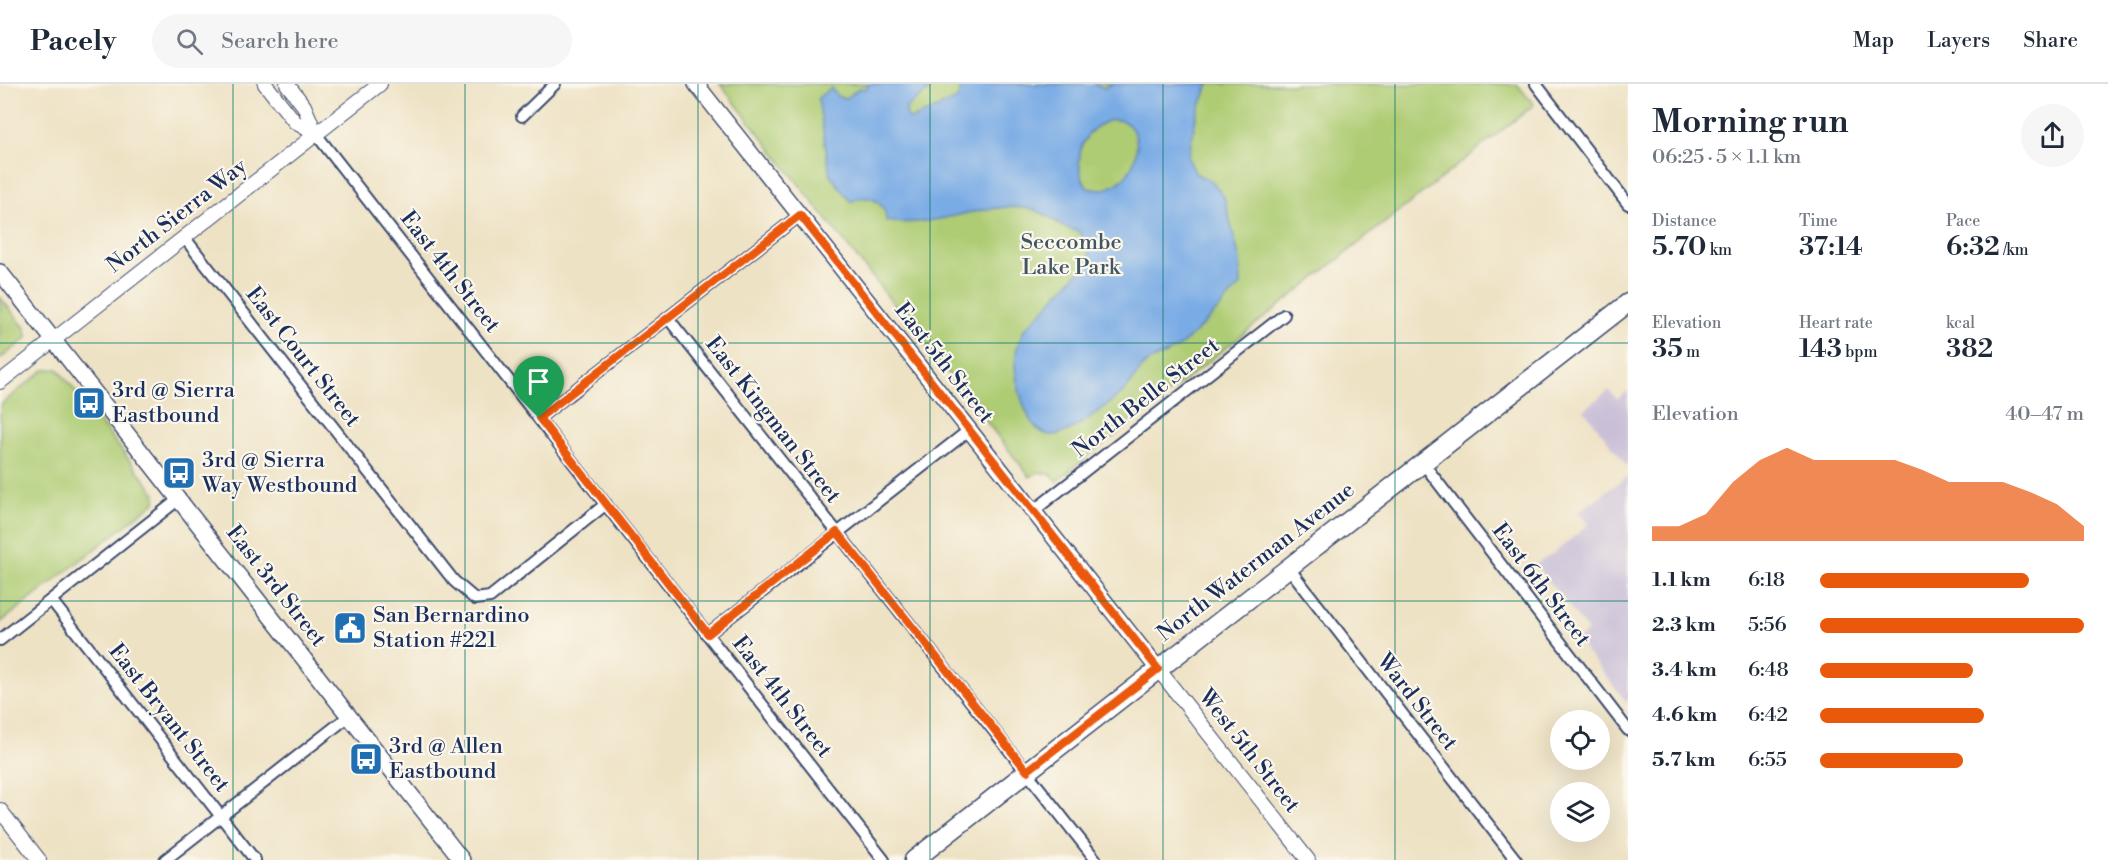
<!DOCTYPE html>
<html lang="en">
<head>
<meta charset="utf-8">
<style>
	body { margin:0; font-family:"Libre Bodoni",serif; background:#f6f6f7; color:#1f2937; height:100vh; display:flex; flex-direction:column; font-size:22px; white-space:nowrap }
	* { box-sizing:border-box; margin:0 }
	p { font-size:20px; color:#747a83 }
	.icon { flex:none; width:33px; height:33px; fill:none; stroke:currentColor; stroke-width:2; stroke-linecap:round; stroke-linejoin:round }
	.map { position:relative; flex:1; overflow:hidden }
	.details { display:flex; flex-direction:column; background:#fff; width:480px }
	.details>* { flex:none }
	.controls { position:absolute; left:1550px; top:626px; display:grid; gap:12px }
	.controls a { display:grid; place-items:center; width:60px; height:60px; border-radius:50%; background:#fff; box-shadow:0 6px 24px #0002; font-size:30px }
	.pin { position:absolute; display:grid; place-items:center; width:51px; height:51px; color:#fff; margin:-62px -26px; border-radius:50% 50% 50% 0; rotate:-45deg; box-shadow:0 0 6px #0007 }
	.pin .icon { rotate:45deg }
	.round { display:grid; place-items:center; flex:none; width:63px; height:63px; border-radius:32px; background:#f6f6f7 }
	.summary { display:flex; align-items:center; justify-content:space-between; height:102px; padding:0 24px }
	h1 { font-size:33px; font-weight:600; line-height:45px }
	.stats { display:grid; grid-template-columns:repeat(3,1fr); gap:9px; height:102px; padding:6px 24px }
	.stats div { display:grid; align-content:center }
	.stats b { font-size:26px; font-weight:600 }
	.stats small { font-size:16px; font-weight:400 }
	.stats p { font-size:16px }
	.chart { height:168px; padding:12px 24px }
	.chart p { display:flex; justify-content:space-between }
	.chart svg { width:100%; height:108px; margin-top:6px; fill:#ea580c; opacity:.7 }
	ul { padding:0 24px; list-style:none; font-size:20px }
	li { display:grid; grid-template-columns:96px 72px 1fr; align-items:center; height:45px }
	li i { height:15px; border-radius:8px; background:#ea580c }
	header { display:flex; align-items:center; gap:36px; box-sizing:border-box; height:84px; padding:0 30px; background:#fff; border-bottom:2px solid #e0e1e3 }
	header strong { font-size:28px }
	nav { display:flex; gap:33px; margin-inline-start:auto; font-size:21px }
	.search { width:420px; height:54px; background:#f6f6f7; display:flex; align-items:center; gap:15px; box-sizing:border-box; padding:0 21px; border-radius:33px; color:#747a83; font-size:22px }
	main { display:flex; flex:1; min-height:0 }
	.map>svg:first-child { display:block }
	.industrial { fill:#c9bfd7 }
	.green { fill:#aecc73; stroke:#647e68; stroke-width:1.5 }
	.water { fill:#79abe5; stroke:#4a6da2; stroke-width:1.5; fill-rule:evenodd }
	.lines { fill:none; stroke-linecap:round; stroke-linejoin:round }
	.minor-casing { stroke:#3b4a6d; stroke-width:14 }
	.tertiary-casing { stroke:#3b4a6d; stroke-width:16 }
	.secondary-casing { stroke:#3b4a6d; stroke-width:18 }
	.primary-casing { stroke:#3b4a6d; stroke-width:21 }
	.minor { stroke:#fff; stroke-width:10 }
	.tertiary { stroke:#fff; stroke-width:14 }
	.secondary { stroke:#fff; stroke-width:15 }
	.primary { stroke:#fff; stroke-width:18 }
	.route-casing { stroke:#fff; stroke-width:12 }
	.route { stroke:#ea580c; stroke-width:8 }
	.grid { fill:none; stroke:#0f766e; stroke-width:1.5; stroke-opacity:0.55 }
	.labels { text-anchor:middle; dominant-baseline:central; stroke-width:4.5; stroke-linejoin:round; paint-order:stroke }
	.street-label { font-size:22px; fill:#1b2f5e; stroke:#fbf7ec }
	.park-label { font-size:22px; fill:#405663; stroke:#fbf7ec }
	.poi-label { font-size:22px; fill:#1b2f5e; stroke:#fbf7ec; text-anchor:start }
</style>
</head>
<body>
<header>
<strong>Pacely</strong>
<div class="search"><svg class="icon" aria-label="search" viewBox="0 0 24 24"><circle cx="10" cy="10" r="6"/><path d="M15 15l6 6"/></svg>Search here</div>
<nav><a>Map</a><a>Layers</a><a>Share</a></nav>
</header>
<main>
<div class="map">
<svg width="1628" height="776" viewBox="0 0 1628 776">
	<rect width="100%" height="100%" fill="#fbf7ec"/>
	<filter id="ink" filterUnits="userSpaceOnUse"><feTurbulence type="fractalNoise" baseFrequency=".0167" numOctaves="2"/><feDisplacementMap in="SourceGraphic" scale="12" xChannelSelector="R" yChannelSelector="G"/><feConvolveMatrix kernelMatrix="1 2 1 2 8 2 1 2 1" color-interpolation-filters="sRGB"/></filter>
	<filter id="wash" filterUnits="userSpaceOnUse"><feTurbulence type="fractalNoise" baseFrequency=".008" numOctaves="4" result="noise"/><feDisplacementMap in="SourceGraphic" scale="24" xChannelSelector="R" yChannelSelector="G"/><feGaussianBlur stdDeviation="1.35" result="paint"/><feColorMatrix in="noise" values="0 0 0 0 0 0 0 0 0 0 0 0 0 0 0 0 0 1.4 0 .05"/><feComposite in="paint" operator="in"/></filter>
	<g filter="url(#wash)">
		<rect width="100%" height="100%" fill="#eee2c4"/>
		<path class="industrial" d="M1609,306L1617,315L1628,307V383L1584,326Z
			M1628,392V620L1577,556L1588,547L1535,480L1553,470L1589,440L1578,428Z"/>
		<path class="green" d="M720,0H1517L1534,21L1057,397L1052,391L1038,388L1030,393Z
			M0,213L26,245L27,254L0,275Z
			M58,285L156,410L155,418L0,539V321L44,286Z"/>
		<path class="water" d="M869,0H937L906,24L907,34L912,35L957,15L961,5L959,0H1093L1104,4L1112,0H1209L1197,29L1188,74L1196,90L1212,97L1224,113L1240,176L1241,201C1221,221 1202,245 1180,262C1170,270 1151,274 1144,281C1138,288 1134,296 1128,303C1119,313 1106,321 1096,329C1062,354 1038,367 1022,316C1014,291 1011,271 1024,246L1087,179L1090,165L1078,147C1073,145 1068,145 1065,143C1051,135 1041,125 1024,124C977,119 934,145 886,137C887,118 867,107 851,118L830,91L818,14L831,4L838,13L847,14L859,4L866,5ZM1110,36C1155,31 1140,117 1087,104C1086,99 1082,96 1081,91C1075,66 1086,44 1110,36Z"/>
	</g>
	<g filter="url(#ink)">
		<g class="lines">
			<g class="minor-casing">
				<path id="minor" d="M1536,0L1628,120
					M522,32L555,0
					M316,50L884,776
					M184,153L454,497L475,515L490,513L606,420
					M668,234L1096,776
					M539,334L800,131
					M1423,379L1628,646
					M1032,428L1284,231
					M1288,483L1516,776
					M52,517L255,776
					M708,550L968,347
					M0,556L179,415
					M165,776L349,632"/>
			</g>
			<g class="tertiary-casing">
				<path id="tertiary" d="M265,0L295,38L316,50
					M287,0L304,22L316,50
					M0,298L380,0
					M1158,585L1308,776
					M0,726L39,776"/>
			</g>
			<g class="secondary-casing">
				<path id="secondary" d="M696,0L1158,585
					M0,188L462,776"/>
			</g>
			<g class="primary-casing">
				<path id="primary" d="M914,776L1628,219"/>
			</g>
			<use href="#minor" class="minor"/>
			<use href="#tertiary" class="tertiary"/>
			<use href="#secondary" class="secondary"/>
			<use href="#primary" class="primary"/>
		</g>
	</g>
	<g class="lines" filter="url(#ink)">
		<g class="route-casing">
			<path id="route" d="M800,131L1158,585L1027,687L837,448L708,550L539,334Z"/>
		</g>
		<use href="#route" class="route"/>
	</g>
	<path class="grid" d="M233,0V776M465,0V776M698,0V776M930,0V776M1163,0V776M1395,0V776M0,259H1628M0,517H1628"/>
	<defs>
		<g id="bus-square" transform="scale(1.725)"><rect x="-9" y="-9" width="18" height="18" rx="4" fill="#1f6fb2" stroke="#fbf7ec"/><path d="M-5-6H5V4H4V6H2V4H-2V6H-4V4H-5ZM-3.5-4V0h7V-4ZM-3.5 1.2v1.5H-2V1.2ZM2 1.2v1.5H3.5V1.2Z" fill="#fff"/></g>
		<g id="civic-square" transform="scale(1.725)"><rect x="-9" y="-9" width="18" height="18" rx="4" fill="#1f6fb2" stroke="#fbf7ec"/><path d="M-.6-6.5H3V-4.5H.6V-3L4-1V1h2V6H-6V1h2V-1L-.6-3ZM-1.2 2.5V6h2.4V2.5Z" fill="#fff"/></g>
	</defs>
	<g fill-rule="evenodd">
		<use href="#bus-square" x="89" y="319"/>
		<use href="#bus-square" x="179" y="389"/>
		<use href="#civic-square" x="350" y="544"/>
		<use href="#bus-square" x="366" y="675"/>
	</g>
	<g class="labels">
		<g class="street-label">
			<text transform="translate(177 132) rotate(-38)">North Sierra Way</text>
			<text transform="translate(450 188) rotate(52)">East 4th Street</text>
			<text transform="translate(303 273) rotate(52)">East Court Street</text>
			<text transform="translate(944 279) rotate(52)">East 5th Street</text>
			<text transform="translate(1146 314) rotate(-38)">North Belle Street</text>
			<text transform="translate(773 336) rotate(52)">East Kingman Street</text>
			<text transform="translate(1256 478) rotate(-38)">North Waterman Avenue</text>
			<text transform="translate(1541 501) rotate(53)">East 6th Street</text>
			<text transform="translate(276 502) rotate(52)">East 3rd Street</text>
			<text transform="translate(782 613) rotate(52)">East 4th Street</text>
			<text transform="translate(1417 618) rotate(52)">Ward Street</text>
			<text transform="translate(169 634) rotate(52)">East Bryant Street</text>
			<text transform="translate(1249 667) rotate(52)">West 5th Street</text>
		</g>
		<g class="park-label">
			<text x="1071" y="158">Seccombe<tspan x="1071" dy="25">Lake Park</tspan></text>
		</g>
		<g class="poi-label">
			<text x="112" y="306">3rd @ Sierra<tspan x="112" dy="25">Eastbound</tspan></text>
			<text x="202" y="376">3rd @ Sierra<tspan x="202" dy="25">Way Westbound</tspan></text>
			<text x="373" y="531">San Bernardino<tspan x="373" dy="25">Station #221</tspan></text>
			<text x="389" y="662">3rd @ Allen<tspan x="389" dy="25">Eastbound</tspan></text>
		</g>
	</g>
</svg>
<div class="controls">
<a><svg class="icon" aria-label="locate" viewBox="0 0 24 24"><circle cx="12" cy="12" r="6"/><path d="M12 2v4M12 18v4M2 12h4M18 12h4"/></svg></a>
<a><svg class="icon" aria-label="layers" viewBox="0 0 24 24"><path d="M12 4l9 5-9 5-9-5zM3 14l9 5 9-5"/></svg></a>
</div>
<div class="pin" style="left:539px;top:334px;background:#1e9e55"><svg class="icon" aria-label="arrive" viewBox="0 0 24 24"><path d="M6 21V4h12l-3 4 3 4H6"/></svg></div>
</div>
<section class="details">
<div class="summary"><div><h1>Morning run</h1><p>06:25 · 5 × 1.1 km</p></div><a class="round"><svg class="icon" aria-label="share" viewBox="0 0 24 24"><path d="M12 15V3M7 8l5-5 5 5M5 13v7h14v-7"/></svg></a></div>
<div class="stats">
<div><p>Distance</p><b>5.70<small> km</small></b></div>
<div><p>Time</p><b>37:14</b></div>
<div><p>Pace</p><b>6:32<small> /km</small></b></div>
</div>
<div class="stats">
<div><p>Elevation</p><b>35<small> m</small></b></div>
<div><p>Heart rate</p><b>143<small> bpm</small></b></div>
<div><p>kcal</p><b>382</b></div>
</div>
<div class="chart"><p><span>Elevation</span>40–47 m</p>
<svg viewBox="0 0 160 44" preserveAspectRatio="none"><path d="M0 44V38L10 38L20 33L30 20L40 11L50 6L60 11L70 11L80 11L90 11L100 15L110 20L120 20L130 20L140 24L150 29L160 38V44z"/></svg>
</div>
<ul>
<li><b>1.1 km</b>6:18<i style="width:79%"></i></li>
<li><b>2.3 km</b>5:56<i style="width:100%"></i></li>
<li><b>3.4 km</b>6:48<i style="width:58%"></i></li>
<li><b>4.6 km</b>6:42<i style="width:62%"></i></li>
<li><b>5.7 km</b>6:55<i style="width:54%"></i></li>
</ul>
</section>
</main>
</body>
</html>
